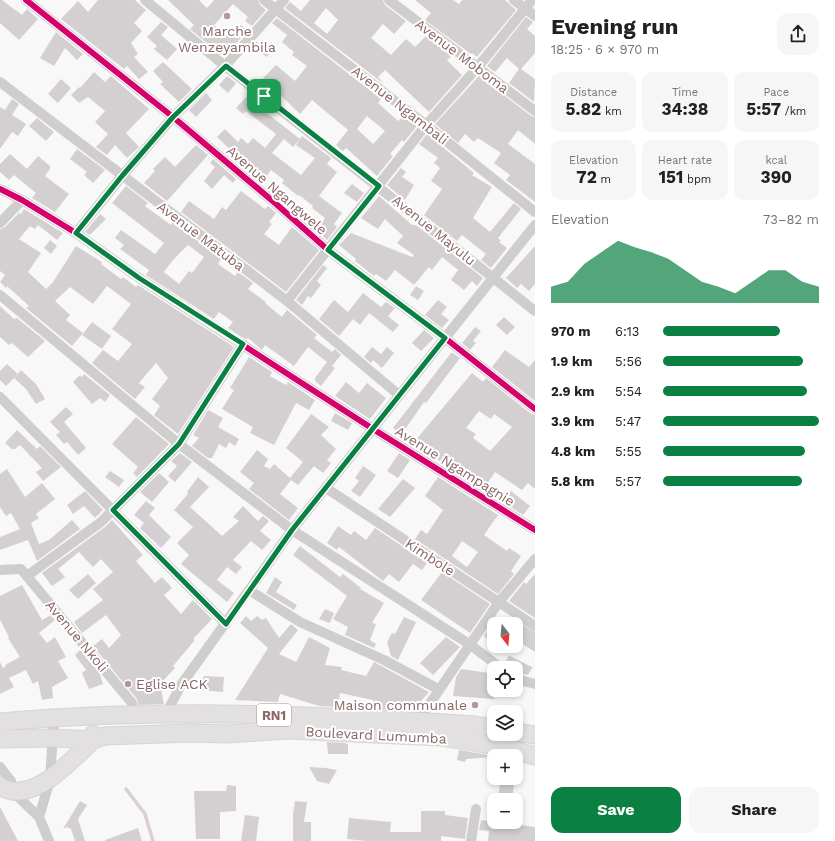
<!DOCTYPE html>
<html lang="en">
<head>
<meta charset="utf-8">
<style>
	body { margin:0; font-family:"Work Sans",sans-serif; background:#f6f6f6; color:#202124; height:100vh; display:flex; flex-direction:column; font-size:15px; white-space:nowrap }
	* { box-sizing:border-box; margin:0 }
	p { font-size:13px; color:#757577 }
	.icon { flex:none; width:22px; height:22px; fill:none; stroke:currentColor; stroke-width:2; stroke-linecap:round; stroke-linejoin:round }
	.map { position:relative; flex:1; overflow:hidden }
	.side { display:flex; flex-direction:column; background:#fff; width:300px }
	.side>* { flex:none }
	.needle { width:26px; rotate:164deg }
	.controls { position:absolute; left:487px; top:617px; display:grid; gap:8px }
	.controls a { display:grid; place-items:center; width:36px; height:36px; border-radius:8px; background:#fff; box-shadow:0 2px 6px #0003; font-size:20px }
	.pin { position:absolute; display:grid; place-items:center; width:34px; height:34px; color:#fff; margin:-17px; border-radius:8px; box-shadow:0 2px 6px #0006 }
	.round { display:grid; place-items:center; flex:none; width:42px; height:42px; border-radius:12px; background:#f6f6f6 }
	.overview { display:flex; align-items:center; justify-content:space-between; height:68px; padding:0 16px }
	h1 { font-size:22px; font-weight:700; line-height:30px }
	.figures { display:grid; grid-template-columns:repeat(3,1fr); gap:6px; height:68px; padding:4px 16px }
	.figures div { display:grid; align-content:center; border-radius:10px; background:#f6f6f6; text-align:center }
	.figures b { font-size:17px; font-weight:700 }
	.figures small { font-size:11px; font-weight:400 }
	.figures p { font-size:11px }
	.chart { height:112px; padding:8px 16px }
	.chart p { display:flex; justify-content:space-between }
	.chart svg { width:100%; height:72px; margin-top:4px; fill:#0b8043; opacity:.7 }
	.cta { display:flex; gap:8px; margin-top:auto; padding:8px 16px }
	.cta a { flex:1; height:46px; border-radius:12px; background:#0b8043; color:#fff; font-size:16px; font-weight:700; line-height:46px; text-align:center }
	.cta a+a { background:#f6f6f6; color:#202124 }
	ul { padding:0 16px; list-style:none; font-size:13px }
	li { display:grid; grid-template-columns:64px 48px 1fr; align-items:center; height:30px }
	li i { height:10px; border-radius:5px; background:#0b8043 }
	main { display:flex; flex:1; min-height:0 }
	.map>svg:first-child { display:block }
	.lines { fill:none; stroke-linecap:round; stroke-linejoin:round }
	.stream { stroke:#dbcfd2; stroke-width:3.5 }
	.building { fill:#d4d0d1; fill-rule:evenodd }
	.trunk-casing { stroke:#d7d5d6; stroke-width:19 }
	.minor { stroke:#d0cdcd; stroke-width:10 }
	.trunk { stroke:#e2e0e0; stroke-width:17 }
	.cycleway-casing { stroke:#fff; stroke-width:8 }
	.cycleway { stroke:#d6006c; stroke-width:6 }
	.route-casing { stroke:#fff; stroke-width:8 }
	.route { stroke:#0b8043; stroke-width:5 }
	.poi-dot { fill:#b19999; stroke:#fff; stroke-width:1.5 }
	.labels { text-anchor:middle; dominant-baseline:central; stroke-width:4; stroke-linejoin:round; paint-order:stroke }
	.shield { fill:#fff; stroke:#ae9494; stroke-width:1 }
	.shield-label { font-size:13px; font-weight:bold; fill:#8b6666 }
	.poi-label { font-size:14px; fill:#8b6666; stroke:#fff }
	.street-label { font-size:14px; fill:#8b6666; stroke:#fff }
</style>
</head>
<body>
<main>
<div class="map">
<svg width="535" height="841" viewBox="0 0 535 841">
	<rect width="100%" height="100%" fill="#f8f8f9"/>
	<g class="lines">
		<path class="stream" d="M126,789L145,814L153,841"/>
	</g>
	<path class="building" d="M0,0H2L22,15L27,9L38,19L19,40L0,23Z
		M98,0H135L146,10L134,23L142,31L131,43L138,54L134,57L148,72L139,79L127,66L124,69L61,19L78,1L88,12Z
		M168,0H199L207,8L214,0H258L260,5L266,10L252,26L245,21L248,17L233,4L214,25L230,38L241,25L247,31L224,57L190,29L194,25Z
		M310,0H383L385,5L406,21L394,34L383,24L371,38L391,55L406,39L415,47L426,36L452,56L447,60L462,75L429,112L385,70L378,77L384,84L285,8L290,2L301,11ZM326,8L338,20L327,34L314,23Z
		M415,0H453L459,4L462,0H505L516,10L477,57L472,53L471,54L425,20L431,13Z
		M526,17L533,22L527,29L535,36V53L521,69L535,79L534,102L509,83L519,69L507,58L495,72L487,66Z
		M277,18L381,99L378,103L398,121L404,116L417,126L404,142L402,140L390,154L393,156L377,176L346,148L343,151L336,145L348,130L312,100L300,114L263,78L276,65L295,81L307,66L292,55L294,52L282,42L287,35L272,23ZM367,116L385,131L373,144L357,129Z
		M161,22L168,27L161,35L177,49L167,60L154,49L157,46L147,37Z
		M56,32L83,54L77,60L65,48L54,66L40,58Z
		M256,41L269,54L267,57L251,47Z
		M163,62L192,89L179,102L160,84L163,82L153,71Z
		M94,72L105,82L111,76L149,109L126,133L139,147L127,158L115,145L107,155L96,147L108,134L95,122L105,111L88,97L79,103L71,95L79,87L80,88Z
		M227,76L236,83L228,93L219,85Z
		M479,76L531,116L535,117V144L518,130L508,144L535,164V202L506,180L510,175L494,163L501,153L478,138L474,142L465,134L458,143L435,124Z
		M61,79L71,88L58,103L48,94Z
		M206,93L212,100L196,117L189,110Z
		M246,97L300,139L293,147L284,139L272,153L301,175L315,158L296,145L302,136L331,158L327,164L337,172L319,196L342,213L334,224L337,227L327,240L316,230L325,218L312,208L313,206L299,195L298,196L282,183L284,180L271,170L263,181L217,137L225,129L238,142L241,138L248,144L253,138L265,148L276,134L246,111L243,114L236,108Z
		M12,99L19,104L12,115L26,124L18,136L12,132L0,149V107L5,110Z
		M37,118L54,132L46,141L29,126Z
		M427,134L474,173L472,175L492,187L473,218L490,232L514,203L521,209L498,238L501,241L499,242L507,248L491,268L481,260L486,254L462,235L457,241L424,215L442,189L431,181L440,168L434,163L438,158L419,144Z
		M196,145L208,155L167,201L144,183L155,171L153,169L165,157L175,167Z
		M77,149L105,170L93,183L84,175L87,172L70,159Z
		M10,154L27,169L38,156L50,166V169L45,176L69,194L55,212L32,198L36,193L14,175L9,180L0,172V164Z
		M213,159L236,179L233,183L224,175L212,189L204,181L215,167L210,163Z
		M401,168L406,172L402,177L414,185L405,200L387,185Z
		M352,184L364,193L357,202L344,193Z
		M126,186L148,203L145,206L171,225L173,222L221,259L218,264L235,276L238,272L253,283L248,289L266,302L265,303L282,317L287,310L317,335L314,338L332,352L335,349L341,355L332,366L335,368L321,386L315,381V378L327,362L308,347L294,366L265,345L262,350L248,338L247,339L243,338L228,328L233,322L219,312L214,319L146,275L149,270L120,249L124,245L115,238L121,230L155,254L164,243L112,203ZM188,245L204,257L192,273L189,271L179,284L164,272L172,261Z
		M241,191L265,209L268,206L276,213L269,222L272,224L264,234L279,245L292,227L319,250L286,292L181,212L189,201L214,219L222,207L226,210Z
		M379,196L412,225H416L483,278L477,286L472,281L464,290L451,280L458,270L442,257L432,270L429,267L414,285L395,270L386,281L376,274L374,276L355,261L356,259L339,245L351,233L412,257L414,255L397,243L403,236L385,219L378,229L361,218Z
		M24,209L63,233L57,240L38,225L35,229L30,226L19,239L41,253L28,272L46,289L53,282L76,246L102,262L101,264L121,279L123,277L136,287L138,285L234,347L178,434L154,415L160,406L152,399L168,378L156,363L139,383L145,387L135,399L92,363L103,350L118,361L132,344L112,329L131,304L107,286L93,304L70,287L55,301L70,315L66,320L83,333L72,346L26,308L29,306L7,286L6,288L0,282L5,275L0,271V229L5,227L19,213L21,214Z
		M100,214L106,219L90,235L85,232Z
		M50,240L57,246L51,254L44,248Z
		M535,246V284L529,291L521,284L517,288L506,278Z
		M323,265L327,268L317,281L321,285L311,298L308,296L302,305L296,300Z
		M416,286L424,291L418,300L410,295Z
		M363,293L381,307L386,302L395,308L388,316L399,325L393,332L369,313L360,325L353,319L339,336L319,319L334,300L348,312Z
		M438,300L447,307L441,314L449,320L442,328L425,315Z
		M0,306L14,319L17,318L45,341L28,357L12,343L9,345L0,337Z
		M504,317L515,327L507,335L496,325Z
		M92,322L111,336L102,349L82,335Z
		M475,327L481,331L473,341L476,343L470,350L462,343Z
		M424,330L434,338L421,351L412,343Z
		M372,347L381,354L387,347L394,353L382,368L373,360L371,363L364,357Z
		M505,350L529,367L535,360V401L492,367Z
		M451,353H453L460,358L426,403L424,402L402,434L393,428Z
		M249,357L272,372L270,376L286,385L288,382L315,400L309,410L296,403L274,445L250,433L253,427L222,409L234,390L230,388Z
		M7,364L18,374L6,386L0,380V371Z
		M21,370L36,384L45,399L36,404L26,389L14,378Z
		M472,373L483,382L486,378L531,414L535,415V489L528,483L522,490L495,472L485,487L505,499L511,491L530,506L523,515L441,463V462L414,442ZM479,411L491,419L494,414L512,427L490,451L473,438L476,434L466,428Z
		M84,374L110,395L105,402L100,398L92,404L73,382L80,375L82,377Z
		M346,382L359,393L367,383L386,398L370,419L335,396Z
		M66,407L73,414L64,422L86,448L78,455L67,442L64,444L56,435L60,432L50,422Z
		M208,410L223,418L218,427L239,439L235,446L229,442L226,448L219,444L212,458H208L192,446L199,438L193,435Z
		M335,413L352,423L348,430L331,421Z
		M311,414L329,427L321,435L336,449L327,460L331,463L323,473L314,466L298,485L291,480L280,494L298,508L289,520L249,489L254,483L240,472L257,450L268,459L264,466L270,469L274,464L290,478L303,462L286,448Z
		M136,417L169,444L137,477L133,473L138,467L112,444Z
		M17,430L37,449L40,446L61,467L43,481L36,472L42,468L20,445L15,449H12L5,443Z
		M180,453L192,462L175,482L168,476L177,466L171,461Z
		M399,453L410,460L398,478L387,471Z
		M363,466L376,475L360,497L351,491L359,481L355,478Z
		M7,469L25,497L42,483L55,499L36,514L39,518L31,523L39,544L49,540L72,520L80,529L37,561L28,540L0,550V537L20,529L11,513L6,516L0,507V474Z
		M110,471L124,480L119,487L105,477Z
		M159,473L169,482L152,502L140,492Z
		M198,477L209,487L190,507L222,536L239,521L233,517L243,506L258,521L263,516L269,521L260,531L271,540L262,550L251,541L233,560L242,567L236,574L227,567L217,580L234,593L227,602L181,564L189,555L177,543L193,527L174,510L188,494L187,492Z
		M438,477L498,515L484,535L507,551L509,548L521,556L511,571L514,574L498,594L415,539L421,530L427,534L443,510L425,496ZM462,541L478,552L467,567L452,556Z
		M403,479L415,488L390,517L378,509Z
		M85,491L103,510L95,518L84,506L73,514L67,505Z
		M146,501L155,508L149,515L171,537L161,548L140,528L144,523L134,515Z
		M112,520L143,555L136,561L155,583L162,577L172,588L164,595L181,614L193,600L212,619L193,639L195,640L173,666L175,668L159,685L162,687L161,689L164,704L138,705L137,699L93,646L102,639L109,648L121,635L106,615L82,633L74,622L103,600L93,589L113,572L101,559L93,567L79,552L58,569L65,577L52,586L42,573L105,527Z
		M338,526L351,535L354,531L366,540L375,528L427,563L422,570L413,564L399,582L389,574L383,581L339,547L337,550L327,543Z
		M300,546L340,577L343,574L361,588L360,589L384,603L372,623L376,624L370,640L376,644L374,648L345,635L348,627L333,619L347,596L293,555Z
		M442,572L490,604L470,633L421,600Z
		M88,574L96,583L78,599L69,590Z
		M535,574V618L509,601L524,582L526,584Z
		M275,577L282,582L276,592L297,605L294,610L266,593Z
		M22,585L42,620L51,615L55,620L39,633L47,643L55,637L66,657L58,661L68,678L52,687L53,698L42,700L38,681L33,684L26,670L9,678L14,687L0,694V662L3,668L6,666L5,665L20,657L8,638L9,637L0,620V596Z
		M325,609L334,613L330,623L319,619Z
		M246,616L251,621L257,616L262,620L266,618L279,638L291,624L298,630L279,654L296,662L309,637L330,648L325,665L342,667L341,670L366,676L374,662L429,692L414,709L397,705L396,710L373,709V700L340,693L338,707L319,706L280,694L278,702L235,700L268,648L240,623Z
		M404,617L416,622L398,660L391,656L387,642L392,633L395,634Z
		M514,620L535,632V652L516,640V624H512Z
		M492,624L494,626V644L484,636Z
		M446,637L460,647L433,675L420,663Z
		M80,650L100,674L103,684L89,689L82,673L86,670L75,655Z
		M509,655L516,659L534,668H532L528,675L516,671V668H507L505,663Z
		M461,669L489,673L488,680L494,681V699L453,696L456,677Z
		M204,676L224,677L223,692L198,690Z
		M327,742L346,743V744H348V754H328Z
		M459,750L494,756V757L466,759L465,762L457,760Z
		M309,767L326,768L337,770L329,784L317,781Z
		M500,783L514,784L512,800H498Z
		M227,785L236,786V811L220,812V839H196L194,791H226Z
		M80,801L87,805L78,819L85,841H75L71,829L67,827L63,829Z
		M295,801L307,802L304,822H311V841H293V814Z
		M0,807L18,841H0Z
		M421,811H445V815L468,818L465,839L441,836V841H366L347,839L349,818L391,822L390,832H421Z
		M245,815L259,817L256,841H241Z
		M481,820L535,827V841H488L489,831L479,830Z
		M138,828L142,841H105V840Z"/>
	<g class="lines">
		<g class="trunk-casing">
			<path id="trunk" d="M0,722C158,708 318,714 476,725L494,728
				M516,732L535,735
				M0,739L53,738L93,740L105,736L191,733L228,734L288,730L441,737L502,747L535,756
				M0,786C32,807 72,759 93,740V734"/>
		</g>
		<path class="minor" d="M26,0L173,117L275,203L328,250L445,338L535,409
			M145,0L225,66L535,311
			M264,0L426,125L535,212
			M389,0L535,111
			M514,0L535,16
			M0,82L287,301L399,395
			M0,189L22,200L76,233L139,278L373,429L535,530
			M0,223L22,200
			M76,233L122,176L173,117L225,66L284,0
			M0,295L179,444L292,530L469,644L501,668
			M287,301L426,125L477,68L532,0
			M0,397L226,624
			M326,488L535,626
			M0,570L21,569L132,703
			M27,576L101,522L179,444L243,344
			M249,590L300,622L384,660L438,689
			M516,677L520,680L535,684
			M160,715L168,710L181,685L292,530L535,225
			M418,725V721L499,602L535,559
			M0,767L11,781L12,791L39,817L49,841
			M39,817L50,780L54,717
			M471,841L476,809"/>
		<use href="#trunk" class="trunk"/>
		<g class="cycleway-casing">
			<path id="cycleway" d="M26,0L173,117L275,203L328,250L445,338L535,409
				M0,189L22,200L76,233L139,278L373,429L535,530"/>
		</g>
		<use href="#cycleway" class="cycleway"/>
	</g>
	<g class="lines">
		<g class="route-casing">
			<path id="route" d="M226,66L379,186L328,250L445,338L292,530L226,624L113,510L179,444L243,344L139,278L76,233L122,176L173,117Z"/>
		</g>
		<use href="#route" class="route"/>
	</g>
	<g class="poi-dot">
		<circle cx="227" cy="16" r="4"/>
		<circle cx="128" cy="684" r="4"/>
		<circle cx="475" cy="705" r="4"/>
	</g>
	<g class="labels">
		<rect class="shield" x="257" y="704" width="34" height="22" rx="3"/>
		<g class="shield-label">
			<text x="274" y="715">RN1</text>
		</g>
		<g class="poi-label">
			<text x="227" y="31">Marche<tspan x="227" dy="16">Wenzeyambila</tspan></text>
			<text x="136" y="684" text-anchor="start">Eglise ACK</text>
			<text x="467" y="705" text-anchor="end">Maison communale</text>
		</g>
		<g class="street-label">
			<text transform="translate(462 56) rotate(37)">Avenue Moboma</text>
			<text transform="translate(400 105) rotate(38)">Avenue Ngambali</text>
			<text transform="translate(277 190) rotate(41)">Avenue Ngangwele</text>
			<text transform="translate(434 230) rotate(39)">Avenue Mayulu</text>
			<text transform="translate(201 236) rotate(37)">Avenue Matuba</text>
			<text transform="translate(455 466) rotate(32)">Avenue Ngampagnie</text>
			<text transform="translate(430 557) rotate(33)">Kimbole</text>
			<text transform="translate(77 636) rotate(50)">Avenue Nkoli</text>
			<text transform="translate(376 735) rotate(3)">Boulevard Lumumba</text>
		</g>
	</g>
</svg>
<div class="controls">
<a><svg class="needle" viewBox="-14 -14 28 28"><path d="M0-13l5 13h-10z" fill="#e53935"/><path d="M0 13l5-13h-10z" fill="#757577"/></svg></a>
<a><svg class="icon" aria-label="locate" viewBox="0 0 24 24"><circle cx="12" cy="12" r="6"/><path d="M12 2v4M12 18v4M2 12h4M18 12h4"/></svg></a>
<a><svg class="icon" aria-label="layers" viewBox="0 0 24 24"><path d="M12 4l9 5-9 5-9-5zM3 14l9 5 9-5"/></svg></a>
<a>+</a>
<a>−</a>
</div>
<div class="pin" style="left:264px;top:96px;background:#1e9e55"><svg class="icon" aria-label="arrive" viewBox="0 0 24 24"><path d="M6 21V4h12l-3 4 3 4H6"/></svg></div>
</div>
<section class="side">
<div class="overview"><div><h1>Evening run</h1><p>18:25 · 6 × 970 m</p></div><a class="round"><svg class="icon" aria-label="share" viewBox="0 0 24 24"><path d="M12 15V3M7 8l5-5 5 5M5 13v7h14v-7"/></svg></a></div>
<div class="figures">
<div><p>Distance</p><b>5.82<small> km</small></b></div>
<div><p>Time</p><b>34:38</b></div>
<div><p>Pace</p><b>5:57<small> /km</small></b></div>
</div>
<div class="figures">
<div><p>Elevation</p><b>72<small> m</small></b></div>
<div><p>Heart rate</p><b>151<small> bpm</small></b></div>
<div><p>kcal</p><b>390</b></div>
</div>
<div class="chart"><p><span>Elevation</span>73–82 m</p>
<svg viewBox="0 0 160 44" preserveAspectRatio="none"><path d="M0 44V34L10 31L20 20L30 13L40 6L50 10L60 13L70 17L80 24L90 31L100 34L110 38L120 31L130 24L140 24L150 31L160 34V44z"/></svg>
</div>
<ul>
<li><b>970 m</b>6:13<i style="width:75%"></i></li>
<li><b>1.9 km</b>5:56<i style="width:90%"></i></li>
<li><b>2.9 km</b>5:54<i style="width:92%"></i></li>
<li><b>3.9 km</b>5:47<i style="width:100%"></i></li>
<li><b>4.8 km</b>5:55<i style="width:91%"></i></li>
<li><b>5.8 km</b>5:57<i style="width:89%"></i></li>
</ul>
<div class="cta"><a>Save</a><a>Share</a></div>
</section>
</main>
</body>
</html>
